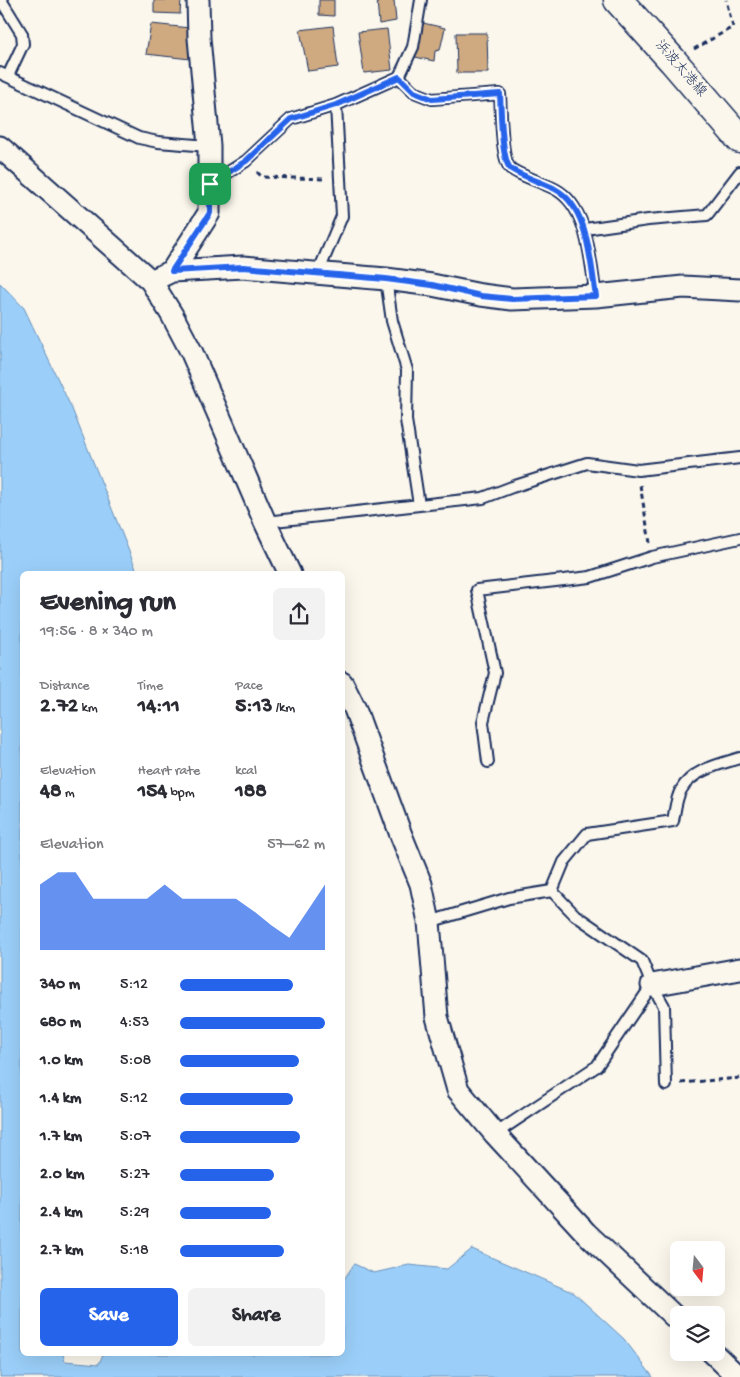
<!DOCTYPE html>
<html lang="en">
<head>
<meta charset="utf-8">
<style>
	body { margin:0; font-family:"Gochi Hand","Klee One",sans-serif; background:#f2f2f3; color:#2b2b33; height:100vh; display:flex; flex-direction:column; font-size:19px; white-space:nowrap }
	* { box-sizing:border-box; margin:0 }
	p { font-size:16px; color:#7c7c81 }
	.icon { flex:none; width:28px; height:28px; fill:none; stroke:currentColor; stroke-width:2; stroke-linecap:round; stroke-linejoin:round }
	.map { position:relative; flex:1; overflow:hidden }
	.side { position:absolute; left:20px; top:571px; width:325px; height:785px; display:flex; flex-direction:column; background:#fff; border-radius:8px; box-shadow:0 5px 20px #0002 }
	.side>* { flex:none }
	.needle { width:32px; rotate:164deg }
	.fabs { position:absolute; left:670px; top:1241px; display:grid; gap:10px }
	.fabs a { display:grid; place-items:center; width:55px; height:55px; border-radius:8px; background:#fff; box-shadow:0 5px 20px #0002; font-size:25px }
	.pin { position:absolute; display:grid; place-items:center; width:42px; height:42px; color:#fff; margin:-21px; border-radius:10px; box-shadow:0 2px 8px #0006 }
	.round { display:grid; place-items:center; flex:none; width:52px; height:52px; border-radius:8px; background:#f2f2f3 }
	.overview { display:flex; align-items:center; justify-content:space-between; height:85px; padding:0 20px }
	h1 { font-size:28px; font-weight:700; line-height:38px }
	.stats { display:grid; grid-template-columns:repeat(3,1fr); gap:8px; height:85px; padding:5px 20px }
	.stats div { display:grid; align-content:center }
	.stats b { font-size:21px; font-weight:700 }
	.stats small { font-size:14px; font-weight:400 }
	.stats p { font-size:14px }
	.chart { height:140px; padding:10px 20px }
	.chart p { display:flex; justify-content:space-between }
	.chart svg { width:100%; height:90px; margin-top:5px; fill:#2563eb; opacity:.7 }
	.cta { display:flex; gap:10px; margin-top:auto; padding:10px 20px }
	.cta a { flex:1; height:58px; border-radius:8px; background:#2563eb; color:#fff; font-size:20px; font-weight:700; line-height:58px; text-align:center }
	.cta a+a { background:#f2f2f3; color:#2b2b33 }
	ul { padding:0 20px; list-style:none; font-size:16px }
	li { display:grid; grid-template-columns:80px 60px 1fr; align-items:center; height:38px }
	li i { height:12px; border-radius:6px; background:#2563eb }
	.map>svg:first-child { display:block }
	.water { fill:#9bcff9; stroke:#688fbb }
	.building { fill:#cfaa81; stroke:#1b2f5e }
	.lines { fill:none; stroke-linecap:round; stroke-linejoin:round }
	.service-casing { stroke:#1b2f5e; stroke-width:14 }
	.minor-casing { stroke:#1b2f5e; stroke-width:25 }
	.secondary-casing { stroke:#1b2f5e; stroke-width:31 }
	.path { stroke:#1b2f5e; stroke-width:3; stroke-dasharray:5 4; stroke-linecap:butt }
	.service { stroke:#fbf7ec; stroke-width:10 }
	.minor { stroke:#fbf7ec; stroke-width:21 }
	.secondary { stroke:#fbf7ec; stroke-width:28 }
	.route-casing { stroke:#fff; stroke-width:10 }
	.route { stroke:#2563eb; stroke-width:6 }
	.labels { text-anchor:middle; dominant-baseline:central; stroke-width:5; stroke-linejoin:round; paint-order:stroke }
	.street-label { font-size:14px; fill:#1b2f5e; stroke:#fbf7ec }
</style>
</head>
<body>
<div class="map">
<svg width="740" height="1377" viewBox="0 0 740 1377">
	<rect width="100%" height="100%" fill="#fbf7ec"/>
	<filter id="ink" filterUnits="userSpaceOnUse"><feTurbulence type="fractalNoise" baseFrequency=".02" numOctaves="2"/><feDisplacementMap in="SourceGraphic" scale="10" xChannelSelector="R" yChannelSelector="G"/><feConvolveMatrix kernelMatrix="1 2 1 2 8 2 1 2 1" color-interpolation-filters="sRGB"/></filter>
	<g filter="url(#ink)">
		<path class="water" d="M0,283L24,308L72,409L138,574H22V1354H63L65,1361L99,1364L103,1354H342L343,1281L354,1264L374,1273L409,1265L447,1269L472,1249L574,1293L624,1339L653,1377H0Z"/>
		<path class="building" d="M154,0H181L180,14L154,13Z
			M319,0H334V16L319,15Z
			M377,0H394L396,21L379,24Z
			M423,23L445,28L440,50L435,51L434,61L415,57Z
			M151,24L190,28V59L146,54Z
			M333,26L338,67L308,71L300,30Z
			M387,29L392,70L364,73L358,32Z
			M456,33H487L488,73H457Z"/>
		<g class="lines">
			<g class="service-casing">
				<path id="service" d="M1,0L22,34L23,44L8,76
					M0,73L139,138L158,142L209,146
					M399,77L413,47L421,0
					M210,184L246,161L291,119L336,105L399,77L414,92L432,99L500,94C501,108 501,159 510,168C516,174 546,184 555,189C589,207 590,262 596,296
					M585,229L648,220L707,215L740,172
					M318,273L342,216L336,105
					M386,279L392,321L407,370L406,420L419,505
					M265,522L483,498L512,487L587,463L638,470L740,458
					M488,762L483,722L495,673L477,590L590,577L652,557L740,538
					M429,922L509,898L552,891L564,862L587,834L673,821C675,811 676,798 681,790C692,770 720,764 740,758
					M652,985L664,1006L666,1085
					M495,1134L597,1066L652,985L642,961L575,915L552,891"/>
			</g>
			<g class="minor-casing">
				<path id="minor" d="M0,147L151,281L172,315L192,353L265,522L290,574
					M172,271L209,213V146L199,38L198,0
					M151,281L172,271L243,267L386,279L432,285L481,295L512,299L596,296L683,287L740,290
					M342,683L355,709L401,835L421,884L429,922L437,1017L458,1090L495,1134L586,1233L679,1321
					M652,985L740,969
					M712,1352L738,1377"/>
			</g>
			<g class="secondary-casing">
				<path id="secondary" d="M618,0L673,61L740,139"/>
			</g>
			<path class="path" d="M694,49L733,27L726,0
				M257,172L262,177L326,179
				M640,485L650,543
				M681,1083L740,1078"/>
			<use href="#service" class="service"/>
			<use href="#minor" class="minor"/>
			<use href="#secondary" class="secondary"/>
		</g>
	</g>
	<g class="lines" filter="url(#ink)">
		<g class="route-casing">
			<path id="route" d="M399,77L414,92L432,99L500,94C501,108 501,159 510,168C516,174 546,184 555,189C589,207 590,262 596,296L512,299L481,296L432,285L386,279L243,267L172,271L210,213V184L246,161L291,119L336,105Z"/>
		</g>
		<use href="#route" class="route"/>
	</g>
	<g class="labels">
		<g class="street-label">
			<text transform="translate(680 69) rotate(49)">浜波太港線</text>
		</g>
	</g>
</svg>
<div class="fabs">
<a><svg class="needle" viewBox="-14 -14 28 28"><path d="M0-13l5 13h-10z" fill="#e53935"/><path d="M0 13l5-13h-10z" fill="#7c7c81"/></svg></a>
<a><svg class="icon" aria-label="layers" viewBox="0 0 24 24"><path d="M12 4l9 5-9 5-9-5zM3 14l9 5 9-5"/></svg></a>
</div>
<div class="pin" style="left:210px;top:184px;background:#1e9e55"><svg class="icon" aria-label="arrive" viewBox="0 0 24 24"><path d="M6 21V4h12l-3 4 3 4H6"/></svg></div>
<section class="side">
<div class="overview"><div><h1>Evening run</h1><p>19:56 · 8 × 340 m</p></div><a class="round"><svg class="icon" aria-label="share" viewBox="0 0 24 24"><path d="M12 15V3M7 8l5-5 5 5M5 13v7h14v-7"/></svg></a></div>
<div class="stats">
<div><p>Distance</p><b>2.72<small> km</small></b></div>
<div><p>Time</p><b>14:11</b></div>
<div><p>Pace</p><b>5:13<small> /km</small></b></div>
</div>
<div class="stats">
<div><p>Elevation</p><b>48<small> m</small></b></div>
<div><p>Heart rate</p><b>154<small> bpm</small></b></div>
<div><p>kcal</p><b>188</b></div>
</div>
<div class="chart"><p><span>Elevation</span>57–62 m</p>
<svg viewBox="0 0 160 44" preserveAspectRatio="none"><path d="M0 44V12L10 6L20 6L30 19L40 19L50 19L60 19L70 12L80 19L90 19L100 19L110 19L120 25L130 32L140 38L150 25L160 12V44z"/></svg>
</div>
<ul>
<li><b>340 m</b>5:12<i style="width:78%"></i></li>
<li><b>680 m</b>4:53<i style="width:100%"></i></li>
<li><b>1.0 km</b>5:08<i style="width:82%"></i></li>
<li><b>1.4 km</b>5:12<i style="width:78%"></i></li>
<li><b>1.7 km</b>5:07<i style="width:83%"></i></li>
<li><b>2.0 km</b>5:27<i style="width:65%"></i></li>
<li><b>2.4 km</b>5:29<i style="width:63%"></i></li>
<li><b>2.7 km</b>5:18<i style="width:72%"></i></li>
</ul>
<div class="cta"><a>Save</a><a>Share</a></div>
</section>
</div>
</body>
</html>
